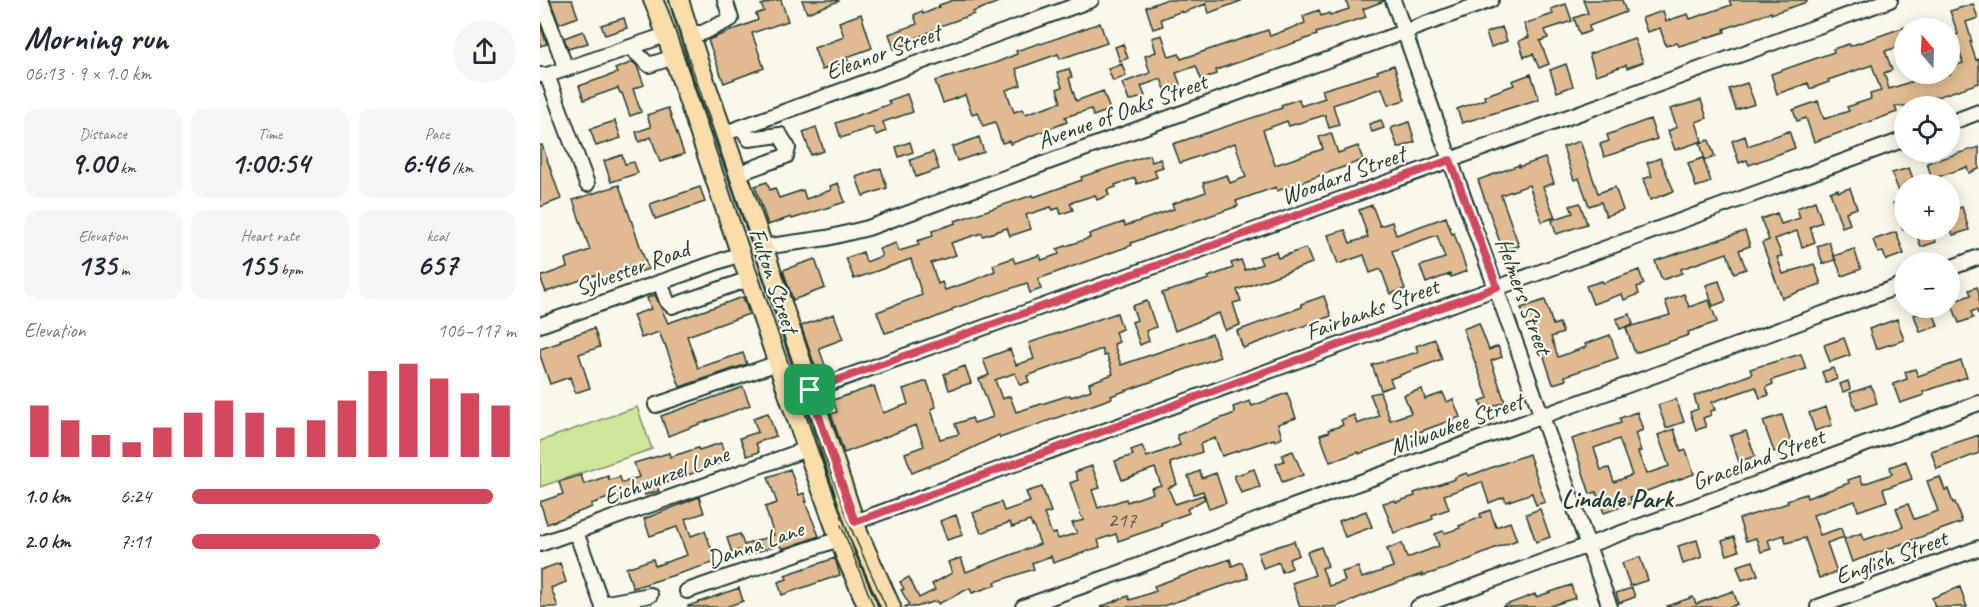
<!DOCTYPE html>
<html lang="en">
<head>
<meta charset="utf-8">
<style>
	body { margin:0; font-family:Caveat,sans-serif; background:#f6f6f7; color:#1f2937; height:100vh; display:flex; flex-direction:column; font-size:22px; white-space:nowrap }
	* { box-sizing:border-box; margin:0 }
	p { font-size:20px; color:#747a83 }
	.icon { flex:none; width:33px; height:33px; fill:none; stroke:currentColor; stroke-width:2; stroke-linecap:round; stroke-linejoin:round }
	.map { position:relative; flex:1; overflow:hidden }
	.details { display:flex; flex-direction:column; background:#fff; width:540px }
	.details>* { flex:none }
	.needle { width:39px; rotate:341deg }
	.controls { position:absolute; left:1354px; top:18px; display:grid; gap:12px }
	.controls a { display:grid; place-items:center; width:66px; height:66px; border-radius:50%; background:#fff; box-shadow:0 3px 15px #0003; font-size:30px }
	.pin { position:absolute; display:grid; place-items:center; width:51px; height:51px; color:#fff; margin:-26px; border-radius:12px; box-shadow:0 3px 9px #0006 }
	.round { display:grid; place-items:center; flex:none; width:63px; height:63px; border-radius:32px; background:#f6f6f7 }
	.summary { display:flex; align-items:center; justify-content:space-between; height:102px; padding:0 24px }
	h1 { font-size:33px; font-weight:600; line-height:45px }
	.metrics { display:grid; grid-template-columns:repeat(3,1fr); gap:9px; height:102px; padding:6px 24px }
	.metrics div { display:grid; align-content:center; border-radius:15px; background:#f6f6f7; text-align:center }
	.metrics b { font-size:30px; font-weight:600 }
	.metrics small { font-size:16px; font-weight:400 }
	.metrics p { font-size:16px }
	.chart { height:168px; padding:12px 24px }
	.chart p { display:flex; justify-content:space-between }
	.chart svg { width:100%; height:108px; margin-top:6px; stroke:#d1495b; stroke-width:6 }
	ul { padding:0 24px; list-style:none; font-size:20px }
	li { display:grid; grid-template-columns:96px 72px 1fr; align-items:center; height:45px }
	li i { height:15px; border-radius:8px; background:#d1495b }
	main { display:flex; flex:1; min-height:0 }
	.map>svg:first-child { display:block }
	.green { fill:#d0e69b; stroke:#789268; stroke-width:1.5 }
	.building { fill:#e0bb91; stroke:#1f3d34; stroke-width:1.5; fill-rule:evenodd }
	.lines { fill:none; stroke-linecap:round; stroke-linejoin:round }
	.minor-casing { stroke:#1f3d34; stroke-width:18 }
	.major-casing { stroke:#1f3d34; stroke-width:22 }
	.minor { stroke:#fbf7ec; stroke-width:14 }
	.major { stroke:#f9deab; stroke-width:18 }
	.tram { stroke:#1f3d34; stroke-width:1.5 }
	.route-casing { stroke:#fff; stroke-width:12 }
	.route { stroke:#d1495b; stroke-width:8 }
	.labels { text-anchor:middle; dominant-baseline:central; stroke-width:4.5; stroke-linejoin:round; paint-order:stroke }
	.number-label { font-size:21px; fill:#4f5c4b }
	.street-label { font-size:24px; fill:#1f3d34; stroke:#fbf7ec }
	.neighbourhood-label { font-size:26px; font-weight:bold; fill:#1f3d34; stroke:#fbf7ec }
</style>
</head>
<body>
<main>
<section class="details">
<div class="summary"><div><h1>Morning run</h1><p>06:13 · 9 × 1.0 km</p></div><a class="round"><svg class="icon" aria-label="share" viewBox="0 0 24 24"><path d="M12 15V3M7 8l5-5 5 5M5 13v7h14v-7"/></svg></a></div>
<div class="metrics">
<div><p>Distance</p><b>9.00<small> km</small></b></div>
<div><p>Time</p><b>1:00:54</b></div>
<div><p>Pace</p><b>6:46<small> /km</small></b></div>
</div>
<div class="metrics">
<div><p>Elevation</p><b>135<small> m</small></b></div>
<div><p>Heart rate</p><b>155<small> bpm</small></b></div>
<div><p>kcal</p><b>657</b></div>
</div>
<div class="chart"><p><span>Elevation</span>106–117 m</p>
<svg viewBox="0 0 160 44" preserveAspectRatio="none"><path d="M5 44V23M15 44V29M25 44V35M35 44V38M45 44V32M55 44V26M65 44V21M75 44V26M85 44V32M95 44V29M105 44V21M115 44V9M125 44V6M135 44V12M145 44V18M155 44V23"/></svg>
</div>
<ul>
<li><b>1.0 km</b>6:24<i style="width:93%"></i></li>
<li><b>2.0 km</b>7:11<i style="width:58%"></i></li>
</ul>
</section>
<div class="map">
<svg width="1439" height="607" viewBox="0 0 1439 607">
	<rect width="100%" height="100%" fill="#fbf7ec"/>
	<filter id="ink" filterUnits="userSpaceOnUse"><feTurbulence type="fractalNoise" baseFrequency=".0167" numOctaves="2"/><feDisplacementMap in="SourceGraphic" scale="12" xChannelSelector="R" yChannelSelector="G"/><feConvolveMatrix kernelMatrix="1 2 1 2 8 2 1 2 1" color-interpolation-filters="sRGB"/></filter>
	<g filter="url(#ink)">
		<path class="green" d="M97,407L112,449L0,487V441Z"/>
		<path class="building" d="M10,0H32L38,17L19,24Z
			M236,0H241L248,21L212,33L224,68L184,83L168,40L218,20L216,14L224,11L221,5Z
			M262,0H298L299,1L267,13Z
			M414,0L461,1L433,12L434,14L400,26L401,27L371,40L372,42L354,49L349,34L377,24L374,15L382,11L383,14L400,7L399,5Z
			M625,0H701V1L669,13L666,4L642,13V11L621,19L623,26L613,29L606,7Z
			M806,0H844V1L823,9L826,17L776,33L777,35L676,70L677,74L661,79L656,66L636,73L640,84L625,89L621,79L601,86L605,96L589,101L582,83L610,73L605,56L616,52L612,38L622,35L629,57L639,54L641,59L728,30L730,36L765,23L763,16L779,10L781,16L789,13L790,15L809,9Z
			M1043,0H1082L1086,12L1049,26L1050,31L1040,35L1034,18L1048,13Z
			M1189,0H1267V2L1231,14V12L1184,29L1185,32L1139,46L1137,42L1126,46L1120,28L1107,32L1102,18L1123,11L1126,21L1148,14L1150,19L1191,5Z
			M1026,4L1032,21L1005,30L1008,38L1000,41L1009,64L999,68L993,54L984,57L979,41L989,37L984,24L1013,14L1011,9Z
			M1433,4L1438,18L1426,22L1432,42H1430L1436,60L1439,59V83L1370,106H1355L1357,112L1274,142L1266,118L1257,121L1253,110L1278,101L1284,119L1309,111L1307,107L1331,99L1330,94L1341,91L1332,65L1288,80L1289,82L1270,89L1268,83L1237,94L1231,74L1294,52L1293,49L1309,44L1310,46L1365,27V45L1345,51L1352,70L1344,73L1349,89L1388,76L1387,74H1410V67L1423,63L1418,47L1410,49V37L1418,34L1410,11Z
			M321,14L332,48L307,57L308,61L282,70L274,48L304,37L299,22Z
			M84,18L87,28L65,35L61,25Z
			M560,23L567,43L520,59L518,54L476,69L481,85L466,90L474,112L483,109L485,114L521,102L517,89L522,87L517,72L529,69L532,77L529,78L536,101L563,91L570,110L553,116L551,109L525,117L527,122L470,144L469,141L462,143L455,122L443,126L438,112L432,114L425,95L403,103L395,81L455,63L477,54L476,51L500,43L501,44Z
			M0,24L7,44L0,46Z
			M962,27L967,41L951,47L946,33Z
			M43,31L48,43L28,49L24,38Z
			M1094,38L1103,62L1087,68L1086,65L1056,75L1049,54Z
			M583,44L588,58L580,61L575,47Z
			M93,62L97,66L104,85L93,89L101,112L90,116L82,93H80L78,88L44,100L39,86L77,73L75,69Z
			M582,64L586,76L573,81L568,69Z
			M1026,64L1033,86L1017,92L1010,70Z
			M854,65L865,100L848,105L842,88L793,105L799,125L789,128L785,115L749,126L747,121L723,130L735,165L783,149L779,137L791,133L798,153L818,146L823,160L737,191L736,187L696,201L698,206L591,243L592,245L498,279L501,289L490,293L487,283L412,309V311L389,320L345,333L337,312L382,295L371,259L314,279L306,258L323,252L326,262L342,256L339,249L356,243L359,251L379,245L377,241L393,236L392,231L416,223L415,221L493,195L494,197L542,180L541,177L609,155L612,162L620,159L623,167L614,170L617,177L597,184L595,178L575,185L576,187L567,190L569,195L557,200L555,195L530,203L533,210L521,214L519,208L513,210L511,207L486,215L491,229L470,236L467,228L443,236L442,233L411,243L416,255L391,263L398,284L402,282L405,290L432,281L455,271L453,265L473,258L475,263L500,255L502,260L519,254L517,249L550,238L549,234L584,222L585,226L634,209L632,204L666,192L663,183L687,175L690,183L706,177L695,143L640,163L633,144L742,108L741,105L759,99L761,106L785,98L782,90L838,73L837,71Z
			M991,74L999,99L922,123L917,109L945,99L944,96L974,85L972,81Z
			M1207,83L1215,104L1196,110L1189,89Z
			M367,94L373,112L343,122L346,131L336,135L333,128H329L301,138L296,123L350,104L348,101Z
			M1161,100L1167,118L1156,122L1162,141L1135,150L1128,131L1137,127L1130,109Z
			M128,108L144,154L120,162L111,137L99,142L96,132L111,127L107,115Z
			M1110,119L1117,139L1064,157L1060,144L1069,141L1067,135Z
			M841,120L844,128L832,132L829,124Z
			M75,121L81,138L56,146L50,129Z
			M869,122L875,142L858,148L851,128Z
			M276,127L284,151L271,155L263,132Z
			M1249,131L1255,148L1209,165L1207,160L1199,163L1192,141L1205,136L1208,146Z
			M439,137L444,152L417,161L412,147Z
			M1169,140L1175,157L1165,160L1160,143Z
			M1040,141L1058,193L1075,187L1083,210L1066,216L1061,202L1049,206L1039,178L1034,180L1023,147Z
			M370,142L373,152L359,157L356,147Z
			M0,145H2L21,199L0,207Z
			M1439,147V169L1429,173L1427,167L1392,179L1387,163Z
			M393,152L399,169L376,177L370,160Z
			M82,155L85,164L94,162L98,173L71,182L64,161Z
			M1005,158L1014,183L1003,187L1015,217L1002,222L989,185L961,195L979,246L963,251L938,180L979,165V167Z
			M1120,158L1134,191L1110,200L1103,179L1112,176L1107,163Z
			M1163,158L1171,182L1156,187L1148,163Z
			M341,168L347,188L323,196L316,177Z
			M1369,168L1375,184H1365V230H1363L1353,203L1362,200L1352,173Z
			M227,182L230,190L235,188L239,198L263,190L266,199L291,190L290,186L298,183L305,202L252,219L251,217L228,225L215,186Z
			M79,185L108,269L62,285L58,274L6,292L0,277L27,267L25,259L50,250L33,200Z
			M160,187L165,202L115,219L110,204Z
			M1310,188L1317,208L1306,212L1310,224L1302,227L1290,192L1298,189V192Z
			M1275,201L1282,222L1270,227L1275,242L1262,247L1257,231L1235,239L1242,256L1237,257L1243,274L1274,264L1281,284L1242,298L1222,243L1229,240L1221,219L1237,213L1241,224L1260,218L1257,208Z
			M1040,203L1047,224L1016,234L1012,220L1033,213L1030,206Z
			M832,205L840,226L852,222L856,235L906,217L912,234L914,233L927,271L911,277L910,274L886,283L880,266L905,258L897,235L852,251L865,289L850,294L841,269L830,273L824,255L798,264L788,235L805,230L810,243L828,237L819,210Z
			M1422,207L1429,230L1413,235L1410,226V211Z
			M1375,230H1392L1396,242L1381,247Z
			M1205,231L1210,246L1199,250L1206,269L1194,273L1187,253L1141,269L1142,273L1122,280L1115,261Z
			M1356,232L1364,254L1346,260L1343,252L1338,253L1333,240Z
			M1289,242L1295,260L1283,264L1277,246Z
			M766,248L772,263L697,290L701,301L693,303L700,325L685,330L679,313L635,331L622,293L669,279L668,277L693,268L691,263L701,260L705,270L722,264L719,257L736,252L738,258Z
			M1314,249L1321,269L1302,276L1294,256Z
			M275,259L285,288L253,300L243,270Z
			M1099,270L1104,284L1097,287L1099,294L1084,300L1082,294L1053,304L1046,286L1062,281L1063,283Z
			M1179,281L1186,301L1173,306L1166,285Z
			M1437,287L1439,292V315L1436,310L1431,312L1433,318L1419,323L1411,302L1431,295L1429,290Z
			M1144,294L1149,307L1169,300L1177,322L1148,332L1149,335L1095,353L1086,328L1130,315L1125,301Z
			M115,295L128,323L203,297L209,314L147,336L158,368L203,353L207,364L140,387L125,344H124L119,332L101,338L93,315L111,309L107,298Z
			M784,296L791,316L703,348L697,331L762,307L761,304Z
			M1005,300L1013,325L1019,323L1023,333L1011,337L1018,357L1046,347L1045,344L1070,335L1078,358L1025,376L1026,380L1013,384L993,323L987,325L981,308Z
			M607,301L616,327L606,331L609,341L600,345L592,322L597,320L592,306Z
			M1392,309L1398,326L1380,332L1374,315Z
			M577,313L582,329L575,332L579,342L574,344L581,365L672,334L680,357L571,396L572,398L460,438L459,435L422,453L372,473L365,453L384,446L376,425L304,453L291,414L297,412L293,400L334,386L343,413L368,404L363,389L387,381L396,407L391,409L400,439L419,434L415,424L432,418L434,423L453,417L439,379L449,375L443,359L470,349L476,365L494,359L489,343ZM562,349L564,356L567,355L573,374L549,383L551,390L531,397L530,395L476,412L470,396L462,399L455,380L475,373L480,385L489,382L487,376Z
			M294,314L303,339L279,348L287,371L278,375L261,326Z
			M1090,314L1093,324L1080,329L1076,319Z
			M1357,319L1364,340L1336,349L1329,329Z
			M939,323L949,350L958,346L962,357L951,361L965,402L943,410L940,401L948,398L923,329Z
			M54,328L60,347L39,354L50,388L35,393L30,377L10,384L0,355V349L21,342L20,340Z
			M1304,338L1310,355L1290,362L1284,345Z
			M895,339L902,359L850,379L853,386L841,390L832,365L878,352L876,346Z
			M1261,354L1266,369L1232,380L1233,384L1226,387L1229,395L1220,398L1216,387L1172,402L1175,410L1170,411L1171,415L1163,418L1166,427L1156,430L1150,412L1158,409L1154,396L1212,374L1210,369Z
			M1421,361L1427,377L1383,392L1384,395L1360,403L1353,384L1367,379L1365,372L1375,369L1378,376Z
			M425,366L431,383L409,390L404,374Z
			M1293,368L1297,379L1286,383L1282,372Z
			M1308,381L1310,389L1303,392L1300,384Z
			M1331,386L1337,403L1316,410L1310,393Z
			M203,387L210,405L128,436L121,416Z
			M882,389L885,399L903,393L907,402L913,399L920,417L819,454V452L790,462L780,435L789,432L788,430L803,425L801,420L814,415L817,424L839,416L830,394L840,392L850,420L871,413L864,395Z
			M747,393L756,418L738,424L742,438L735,441L734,439L682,456L675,438L660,444L662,452L630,463L637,484L628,488L635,504L663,495L665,499L647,509L649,513L621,523L622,526L578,541L576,534L558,540L560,547L513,563L511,556L492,563L494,569L455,582L456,585L432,593L430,588L398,604L397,601L376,607H365L369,604L361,590L364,589L360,582L369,577L379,598L395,590L392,584L412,573L408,562L421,558L426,572L500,544L493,525L492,526L490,521L472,527L470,522L441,533L433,513L461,502L464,511L490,502L486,492L502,487L511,512L504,514L512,534L516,533L518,539L537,533L532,523L544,520L541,516L530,483L538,480L535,472L552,466L560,488L552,490L558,508L586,499L587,502L613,493L611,488L621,485L615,468L582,480L575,461L593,455L591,450L602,446L607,457L640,445L637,435L695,413L693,407L710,401L712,406Z
			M1136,399L1144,422L1126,428L1118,405Z
			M1286,407L1292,425L1275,431L1269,413Z
			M1097,412L1103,430L1095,433L1101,451L1098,452L1106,474L1129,466L1118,435L1134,429L1141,452L1146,450L1154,474L1090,497L1092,503L1064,513L1056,492L1050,494L1032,439L1081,423L1080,418ZM1079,439L1092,475L1074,482L1069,468L1061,470L1054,448Z
			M228,413L236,436L216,443L219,452L207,456L200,438L218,432L213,418Z
			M1242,415L1252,445L1234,452L1223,421Z
			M1206,431L1215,456L1199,462L1190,436Z
			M1439,435V453L1397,469L1391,451Z
			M181,443L187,461L117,486L119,491L105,495L104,490L79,499L77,495L51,504L52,507L7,524L0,502L23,494L19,482L41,475L44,484L68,476L69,480L80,477L82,483L99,477L94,463L129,453L130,457L158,448L159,450Z
			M753,451L763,475L742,482L736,464L744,461L742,455Z
			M989,454L1005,502L996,505L992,493L966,502L964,497L949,503L942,482L904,495L909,509L892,515L893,519L854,533L843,503L855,500L856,502L875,496L874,493L915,479V477L927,473L928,476Z
			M1366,461L1372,479L1343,489L1347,501L1318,511L1315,501L1273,515L1280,535L1301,528L1304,537L1287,543L1297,572L1279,578L1265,538L1246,543L1244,535L1228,540L1231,549L1221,552L1216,538L1206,541L1199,519L1248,503L1247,500L1266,494L1267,498L1309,483L1308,480L1320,476L1323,484L1352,474L1350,467Z
			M250,469L259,495L264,493L267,502H265L279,536L249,547L242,548L239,545L201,557L199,550L192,553L187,538L200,534L204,545L234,535L225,507L237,503L228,477Z
			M714,469L720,487L701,493L694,476Z
			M660,471L662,478L676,473L686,503L669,509L663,491L654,494L648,476Z
			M1400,477L1405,490L1408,489L1413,503L1415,502L1422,522L1312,562L1304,539L1322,533L1324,540L1363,527L1356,508L1368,504L1374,519L1398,511L1387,481Z
			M159,497L164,513L145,519L151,536L165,531L176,562L93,588L86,568L113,559L115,566L147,555L137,527L110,536L104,519Z
			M1000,509L1010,537L996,542L986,514Z
			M950,510L956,527L970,522L977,540L950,550V551L908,568L882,576V574L840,589L796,607H760L752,583L775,575L767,552L781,547L788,566L782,568L789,586L805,581L802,572L818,567L822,578L853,567L847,549L862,543L867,558L899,546L895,534L903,531L905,533L920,528L919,526L941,517L940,514Z
			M826,511L832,527L805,537L799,521Z
			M416,515L423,535L407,540L400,521Z
			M1194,537L1199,551L1187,555L1182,541Z
			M1157,540L1162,557L1143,564L1138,546Z
			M754,541L759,555L749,559L752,568L742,572L739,562L723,568L718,553Z
			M1100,557L1108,580L1090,586L1082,563Z
			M295,558L300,575L242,595L238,582L247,579L245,575Z
			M690,559L692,566L702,562L708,578L620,607H560L588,596L590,600L616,591L614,586Z
			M1213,561L1218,575L1202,580L1197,566Z
			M20,563L26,582L11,588L18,607H0V570Z
			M1031,585L1035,598L1008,607H963V606L995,594L996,597Z
			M1420,587L1427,607H1395L1392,598Z
			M199,588L203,601L186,607H148V606Z
			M1092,588L1095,597L1079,603L1076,593Z
			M1193,591L1198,604L1190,607H1128L1127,606L1153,597L1156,604Z"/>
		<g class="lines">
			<g class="minor-casing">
				<path id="minor" d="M853,0L1070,607
					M2,3L26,69
					M149,33H162L191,19L185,0
					M90,47L109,65L134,57
					M0,75H7L26,69L126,35
					M7,75L47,184
					M1410,123L1439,112
					M183,134L551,0
					M197,174L246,156L248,148L240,135L209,139L202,127
					M223,247L287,238L328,228L951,0
					M1410,268L1439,257
					M120,282L127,301L132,306L209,279
					M0,325L200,254
					M270,390L910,160L1350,0
					M116,405L238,363
					M315,522L1365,139
					M36,532L63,607
					M0,544L267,449
					M147,591L299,539
					M62,604L110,595
					M483,607L582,572L755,506L1365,284
					M878,607L1439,403
					M1278,607L1439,548"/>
			</g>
			<g class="major-casing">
				<path id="major" d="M113,0L119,14L267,449L306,557L328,607
					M139,0L161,70L225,252L319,535L351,607"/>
			</g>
			<use href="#minor" class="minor"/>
			<use href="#major" class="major"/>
			<path class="tram" d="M129,0L284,454L313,533L346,607
				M301,525L334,607"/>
		</g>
	</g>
	<g class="lines" filter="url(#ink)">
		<g class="route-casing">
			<path id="route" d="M910,160L957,287L315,522L270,390Z"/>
		</g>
		<use href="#route" class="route"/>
	</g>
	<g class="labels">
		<g class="number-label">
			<text x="582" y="520">217</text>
		</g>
		<g class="street-label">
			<text transform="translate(343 52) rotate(-20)">Eleanor Street</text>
			<text transform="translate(582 111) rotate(-20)">Avenue of Oaks Street</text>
			<text transform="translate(803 175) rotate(-20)">Woodard Street</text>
			<text transform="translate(92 268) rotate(-20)">Sylvester Road</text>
			<text transform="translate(234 280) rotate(71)">Fulton Street</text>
			<text transform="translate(984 296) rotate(70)">Helmers Street</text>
			<text transform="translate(832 309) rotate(-20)">Fairbanks Street</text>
			<text transform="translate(916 424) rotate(-20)">Milwaukee Street</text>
			<text transform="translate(1218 459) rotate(-20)">Graceland Street</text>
			<text transform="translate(126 475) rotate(-20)">Eichwurzel Lane</text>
			<text transform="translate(215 544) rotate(-19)">Danna Lane</text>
			<text transform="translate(1351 557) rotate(-20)">English Street</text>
		</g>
		<g class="neighbourhood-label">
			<text x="1077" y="498">Lindale Park</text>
		</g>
	</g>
</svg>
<div class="controls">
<a><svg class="needle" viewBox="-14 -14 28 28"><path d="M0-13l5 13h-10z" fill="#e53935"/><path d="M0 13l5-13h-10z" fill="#747a83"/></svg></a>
<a><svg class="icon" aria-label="locate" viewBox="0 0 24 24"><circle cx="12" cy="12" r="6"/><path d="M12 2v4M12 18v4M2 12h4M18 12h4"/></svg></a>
<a>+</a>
<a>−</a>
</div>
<div class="pin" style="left:270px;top:390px;background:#1e9e55"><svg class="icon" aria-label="arrive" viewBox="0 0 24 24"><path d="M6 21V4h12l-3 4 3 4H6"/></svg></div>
</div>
</main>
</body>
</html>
